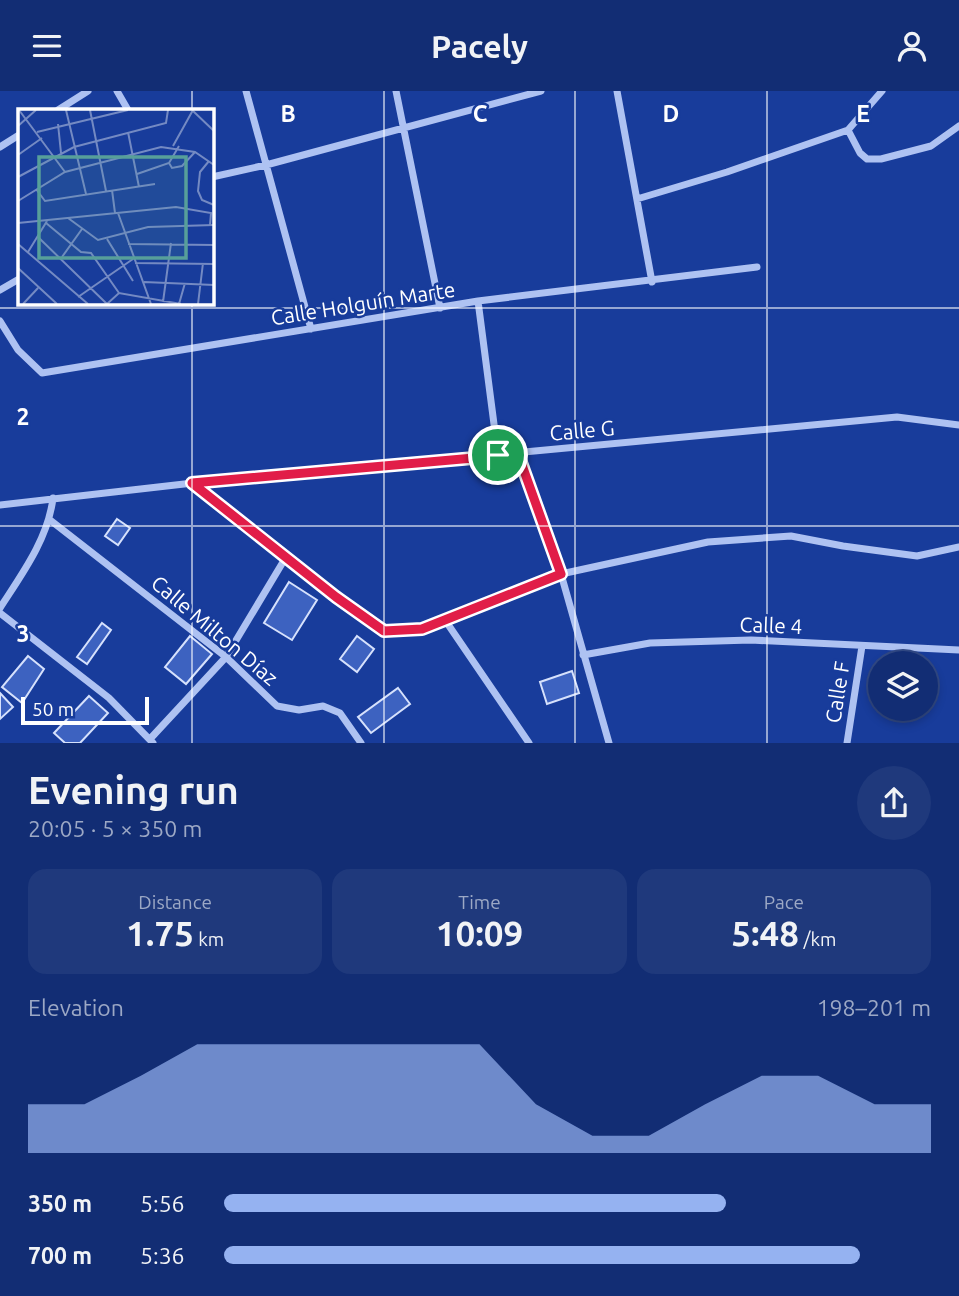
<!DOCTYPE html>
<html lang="en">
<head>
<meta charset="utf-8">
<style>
	body { margin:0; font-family:Ubuntu,sans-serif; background:#1f397c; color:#f1f3f6; height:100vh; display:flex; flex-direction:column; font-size:26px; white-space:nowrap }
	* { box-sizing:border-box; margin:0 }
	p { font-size:23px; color:#9ca8c5 }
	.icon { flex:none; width:38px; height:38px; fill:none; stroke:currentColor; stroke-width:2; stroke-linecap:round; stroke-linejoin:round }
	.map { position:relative; height:652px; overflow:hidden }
	.panel { display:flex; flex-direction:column; background:#122d74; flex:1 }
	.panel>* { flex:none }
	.tools { position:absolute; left:868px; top:560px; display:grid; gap:14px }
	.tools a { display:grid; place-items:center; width:70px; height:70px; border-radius:50%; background:#122d74; box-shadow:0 4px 10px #0003,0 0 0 2px #314986; font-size:35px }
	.scale { position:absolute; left:21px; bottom:18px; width:128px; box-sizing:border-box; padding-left:7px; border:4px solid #fff; border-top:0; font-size:19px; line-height:24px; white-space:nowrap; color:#fff; -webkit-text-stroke:5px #183c9b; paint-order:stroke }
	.pin { position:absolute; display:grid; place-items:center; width:60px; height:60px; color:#fff; margin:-30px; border:4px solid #fff; border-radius:50%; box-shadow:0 2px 7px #0007 }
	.round { display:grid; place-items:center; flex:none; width:74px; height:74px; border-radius:37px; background:#1f397c }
	.headline { display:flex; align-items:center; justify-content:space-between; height:119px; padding:0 28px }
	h1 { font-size:38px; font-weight:600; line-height:52px }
	.figures { display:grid; grid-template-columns:repeat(3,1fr); gap:10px; height:119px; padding:7px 28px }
	.figures div { display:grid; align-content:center; border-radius:18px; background:#1f397c; text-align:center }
	.figures b { font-size:35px; font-weight:600 }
	.figures small { font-size:19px; font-weight:400 }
	.figures p { font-size:19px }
	.chart { height:196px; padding:14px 28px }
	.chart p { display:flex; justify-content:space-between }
	.chart svg { width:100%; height:126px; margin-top:7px; fill:#95b2f1; opacity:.7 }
	ul { padding:0 28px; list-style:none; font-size:23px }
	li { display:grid; grid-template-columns:112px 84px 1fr; align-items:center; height:52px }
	li i { height:18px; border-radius:9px; background:#95b2f1 }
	header { display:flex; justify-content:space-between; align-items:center; height:91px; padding:0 28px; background:#122d74; font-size:32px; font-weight:600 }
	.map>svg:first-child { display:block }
	.building { fill:#3d62c0; stroke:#d6e1fc; stroke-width:2 }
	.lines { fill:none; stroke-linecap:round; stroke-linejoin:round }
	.street { stroke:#aec2f2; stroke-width:7 }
	.route-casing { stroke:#fff; stroke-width:14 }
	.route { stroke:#e11d48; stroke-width:9 }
	.grid { fill:none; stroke:#fff; stroke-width:2; stroke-opacity:0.55 }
	.labels { text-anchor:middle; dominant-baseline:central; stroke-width:5; stroke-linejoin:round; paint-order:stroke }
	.street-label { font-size:21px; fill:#fff; stroke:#183c9b }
	.inset-road { fill:none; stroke:#748ac3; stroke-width:2 }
	.view { fill:#579f9a; fill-opacity:0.15; stroke:#579f9a; stroke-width:3.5 }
	.inset-edge { fill:none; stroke:#fff; stroke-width:3.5 }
	.grid-label { font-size:23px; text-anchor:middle; font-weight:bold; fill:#fff; stroke:#183c9b; stroke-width:5; stroke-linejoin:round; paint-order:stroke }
</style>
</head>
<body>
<header><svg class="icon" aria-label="menu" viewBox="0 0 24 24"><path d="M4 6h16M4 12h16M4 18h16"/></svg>Pacely<svg class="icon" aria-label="person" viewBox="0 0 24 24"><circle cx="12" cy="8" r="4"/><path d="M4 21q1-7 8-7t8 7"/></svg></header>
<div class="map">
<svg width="959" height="652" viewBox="0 0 959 652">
	<rect width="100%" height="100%" fill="#183c9b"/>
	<path class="building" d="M117,428L130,437L118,454L105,445Z
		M289,491L317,509L292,549L264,532Z
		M102,532L111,539L87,573L77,566Z
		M190,545L212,563L186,593L165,576Z
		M357,545L374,558L357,581L340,568Z
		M28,565L44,578L22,612L2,596Z
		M572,580L579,602L547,613L540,591Z
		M398,597L410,613L371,642L358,626Z
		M0,602L13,616L0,628Z
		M89,605L108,622L80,652H65L54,642Z"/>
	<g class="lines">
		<path class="street" d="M117,0L128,19
			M246,0L311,238
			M396,0L440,217
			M617,0L652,191
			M58,19L88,0
			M848,39L860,62L867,68H881L931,55L959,35
			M0,56L19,44
			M212,86L266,74L541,0
			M637,108L727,81L848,39L882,0
			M0,199L19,188
			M478,210L498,364
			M0,230L18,259L42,282L478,210L757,176
			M518,363L561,483L609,652
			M193,392L336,506L384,540L422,538L561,483L708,451L791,445L843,455L917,465L959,456
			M0,414L193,392L897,326L959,334
			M50,429L226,566L277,615L299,619L323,615L340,622L361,652
			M0,517C22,483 48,448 53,407
			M0,522L109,607L153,652
			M445,529L529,652
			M583,564L650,552L751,549L959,559
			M150,648L226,566L286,466
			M847,652L862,555"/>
	</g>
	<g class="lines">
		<g class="route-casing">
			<path id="route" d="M518,363L561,483L422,538L384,540L336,506L192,392Z"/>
		</g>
		<use href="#route" class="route"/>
	</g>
	<path class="grid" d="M192,0V19M384,0V652M575,0V652M767,0V652M192,212V652M0,217H959M0,435H959"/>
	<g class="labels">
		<g class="street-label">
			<text transform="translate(363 212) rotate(-9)">Calle Holguín Marte</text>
			<text transform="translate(582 339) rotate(-5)">Calle G</text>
			<text transform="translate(771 534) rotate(2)">Calle 4</text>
			<text transform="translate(215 539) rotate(40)">Calle Milton Díaz</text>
			<text transform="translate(837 601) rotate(-81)">Calle F</text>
		</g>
	</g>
	<g transform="translate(18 18)">
		<rect width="196" height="196" fill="#183c9b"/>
		<path class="inset-road" d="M1,1L47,63M48,1L68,85M72,1L88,82M174,1L196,22M40,15L43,44M0,17L18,1M19,23L110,1M110,23L121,78M155,37L175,1M0,46L24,29M191,52L182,63L180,82L184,91L196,96M151,54L154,59L164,57L177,43M119,65L151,54L161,37M0,68L56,38L148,14L150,1M18,80L27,92L137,75M94,81L97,104M0,92L47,63L143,38L177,43L196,56M100,104L133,195M50,109L80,131L130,118L196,116M0,114L158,98L193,104L192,116M28,114L63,143L73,144L101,184M20,128L89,195M89,130L115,172M0,135L70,195M110,135L196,136M10,143L29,112M44,148L64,120M117,154L196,155M0,159L39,195M126,173L196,176M60,188L115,150M145,193L153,134M5,195L20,179M89,195L101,184L163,195M161,195L167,174M180,195L185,154"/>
		<path class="view" d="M21,48H168V149H21Z"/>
		<rect width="196" height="196" class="inset-edge"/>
	</g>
	<g class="grid-label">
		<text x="288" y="31">B</text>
		<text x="480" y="31">C</text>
		<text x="671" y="31">D</text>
		<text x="863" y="31">E</text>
		<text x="23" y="334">2</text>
		<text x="23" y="551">3</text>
	</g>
</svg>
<div class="tools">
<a><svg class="icon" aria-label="layers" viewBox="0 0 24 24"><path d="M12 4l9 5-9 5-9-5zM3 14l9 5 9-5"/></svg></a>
</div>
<div class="scale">50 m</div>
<div class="pin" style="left:498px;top:364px;background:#1e9e55"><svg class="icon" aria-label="arrive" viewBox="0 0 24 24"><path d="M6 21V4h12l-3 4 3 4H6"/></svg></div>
</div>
<section class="panel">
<div class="headline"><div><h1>Evening run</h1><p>20:05 · 5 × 350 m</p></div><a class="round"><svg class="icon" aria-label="share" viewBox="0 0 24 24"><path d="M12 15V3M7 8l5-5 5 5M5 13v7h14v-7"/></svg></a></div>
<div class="figures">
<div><p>Distance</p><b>1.75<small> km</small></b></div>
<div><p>Time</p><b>10:09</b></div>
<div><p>Pace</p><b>5:48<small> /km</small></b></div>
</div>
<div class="chart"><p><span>Elevation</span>198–201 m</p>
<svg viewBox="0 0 160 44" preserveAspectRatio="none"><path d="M0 44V27L10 27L20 17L30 6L40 6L50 6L60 6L70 6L80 6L90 27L100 38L110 38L120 27L130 17L140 17L150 27L160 27V44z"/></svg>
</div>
<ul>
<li><b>350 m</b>5:56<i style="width:71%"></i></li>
<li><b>700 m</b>5:36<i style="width:90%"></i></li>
</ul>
</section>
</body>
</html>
